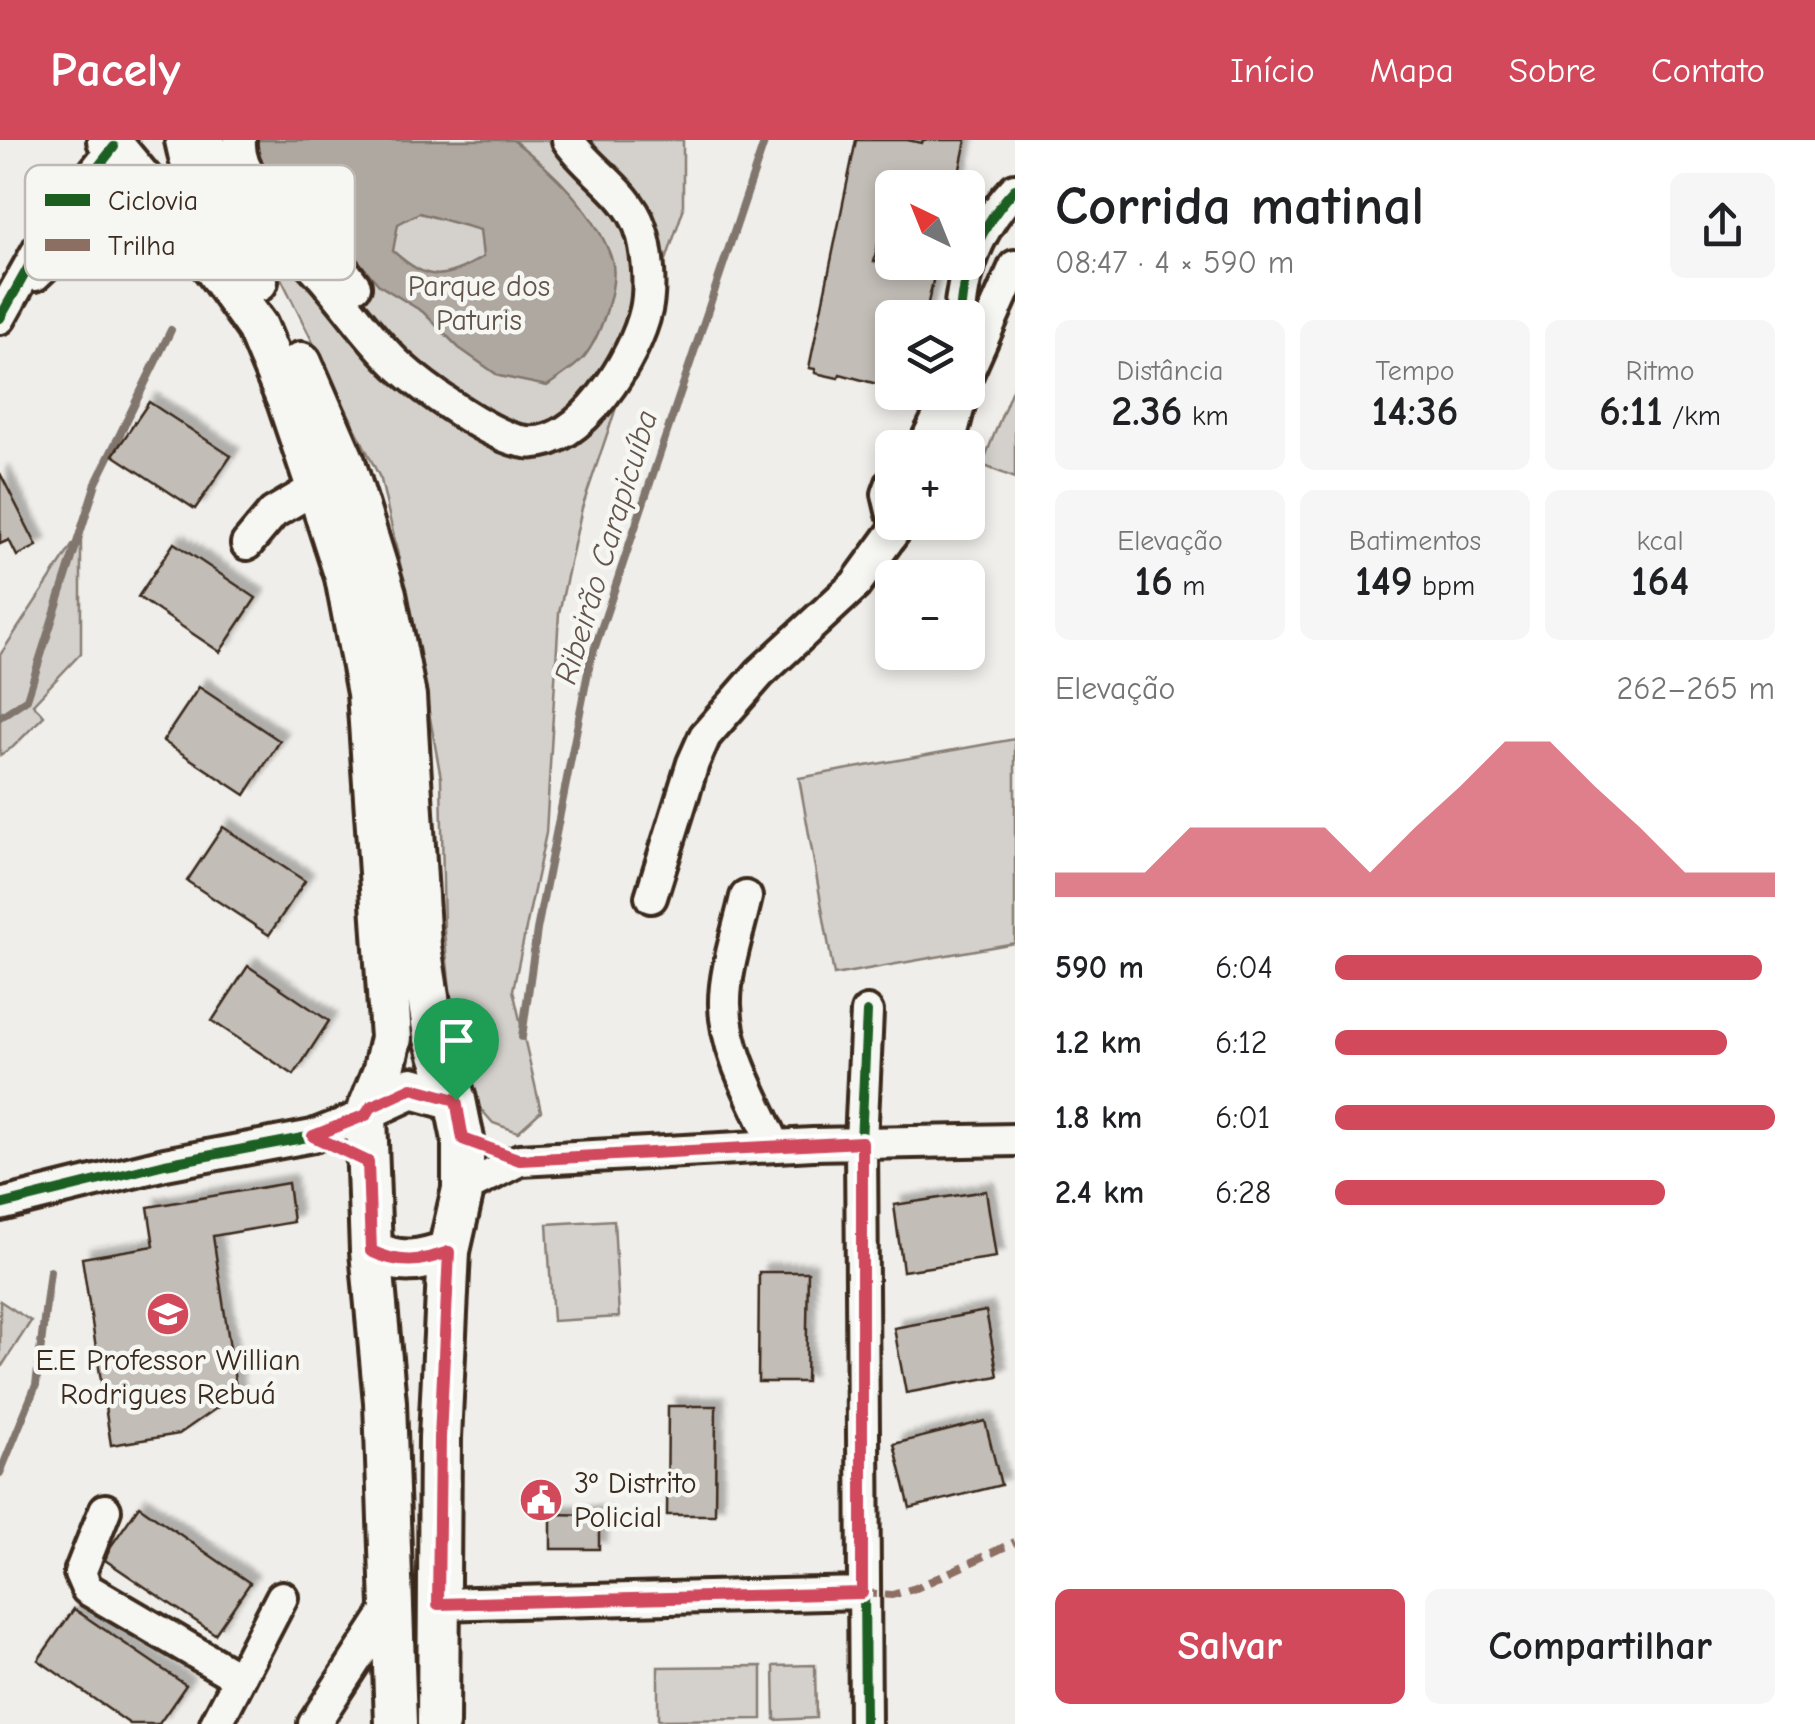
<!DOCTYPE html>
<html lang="pt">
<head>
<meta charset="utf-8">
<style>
	body { margin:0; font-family:"Comic Neue",sans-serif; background:#f6f6f6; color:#202124; height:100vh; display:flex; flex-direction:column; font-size:38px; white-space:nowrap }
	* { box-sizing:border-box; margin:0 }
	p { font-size:32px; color:#757577 }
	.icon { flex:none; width:55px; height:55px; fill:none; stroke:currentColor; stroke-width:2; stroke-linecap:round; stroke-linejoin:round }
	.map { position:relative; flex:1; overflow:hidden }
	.drawer { display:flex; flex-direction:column; background:#fff; width:800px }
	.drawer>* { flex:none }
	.needle { width:65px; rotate:317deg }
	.fabs { position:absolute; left:875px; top:30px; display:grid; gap:20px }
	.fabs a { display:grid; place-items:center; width:110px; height:110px; border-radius:15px; background:#fff; box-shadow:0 5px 15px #0003; font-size:50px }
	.pin { position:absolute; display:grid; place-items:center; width:85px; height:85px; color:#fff; margin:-102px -42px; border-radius:50% 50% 50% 0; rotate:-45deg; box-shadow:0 0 10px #0007 }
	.pin .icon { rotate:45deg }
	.round { display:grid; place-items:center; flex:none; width:105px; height:105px; border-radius:15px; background:#f6f6f6 }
	.summary { display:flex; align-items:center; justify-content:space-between; height:170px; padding:0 40px }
	h1 { font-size:55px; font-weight:800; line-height:75px }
	.stats { display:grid; grid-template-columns:repeat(3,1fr); gap:15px; height:170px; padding:10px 40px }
	.stats div { display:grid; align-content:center; border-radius:15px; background:#f6f6f6; text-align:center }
	.stats b { font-size:42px; font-weight:800 }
	.stats small { font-size:28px; font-weight:400 }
	.stats p { font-size:28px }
	.chart { height:280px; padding:20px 40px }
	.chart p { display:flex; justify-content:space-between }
	.chart svg { width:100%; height:180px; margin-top:10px; fill:#d1495b; opacity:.7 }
	.primary-button { display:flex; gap:20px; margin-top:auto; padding:20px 40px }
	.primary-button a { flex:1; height:115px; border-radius:15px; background:#d1495b; color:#fff; font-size:40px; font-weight:800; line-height:115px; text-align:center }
	.primary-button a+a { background:#f6f6f6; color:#202124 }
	ul { padding:0 40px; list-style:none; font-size:32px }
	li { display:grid; grid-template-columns:160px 120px 1fr; align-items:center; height:75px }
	li i { height:25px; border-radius:12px; background:#d1495b }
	header { display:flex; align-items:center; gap:60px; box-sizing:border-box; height:140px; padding:0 50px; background:#d1495b; color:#fff }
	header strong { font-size:48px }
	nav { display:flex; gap:55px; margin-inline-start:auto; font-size:35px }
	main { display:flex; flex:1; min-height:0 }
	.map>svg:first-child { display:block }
	.green { fill:#d4d1cc; stroke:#887e75; stroke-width:2.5 }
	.water { fill:#afa8a1; stroke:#81766d; stroke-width:2.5; fill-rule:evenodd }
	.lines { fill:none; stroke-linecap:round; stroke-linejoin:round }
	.stream { stroke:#81766d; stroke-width:8 }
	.building { fill:#c2bdb7; stroke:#3b2a1e; stroke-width:2.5; filter:url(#shadow) }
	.minor-casing { stroke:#3b2a1e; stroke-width:38 }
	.major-casing { stroke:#3b2a1e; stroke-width:48 }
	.minor { stroke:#f6f6f2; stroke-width:30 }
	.major { stroke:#f6f6f2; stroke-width:40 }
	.quiet { stroke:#8d6e63; stroke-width:8; stroke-dasharray:15 8; stroke-linecap:butt }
	.cycleway-casing { stroke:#f6f6f2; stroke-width:16 }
	.cycleway { stroke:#1b5e20; stroke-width:10 }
	.route-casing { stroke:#fff; stroke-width:20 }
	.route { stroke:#d1495b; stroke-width:12 }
	.labels { text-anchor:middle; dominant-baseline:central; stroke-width:9; stroke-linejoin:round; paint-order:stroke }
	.park-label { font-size:30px; fill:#61544a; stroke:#f6f6f2 }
	.poi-label { font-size:30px; fill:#3b2a1e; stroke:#f6f6f2 }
	.water-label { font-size:32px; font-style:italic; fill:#64564c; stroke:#f6f6f2 }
	.key { fill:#f6f6f2; stroke:#beb9b2; stroke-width:2.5 }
	.key-label { font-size:28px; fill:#3b2a1e }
</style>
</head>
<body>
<header>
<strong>Pacely</strong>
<nav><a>Início</a><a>Mapa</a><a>Sobre</a><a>Contato</a></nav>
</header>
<main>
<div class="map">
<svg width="1015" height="1584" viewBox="0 0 1015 1584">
	<defs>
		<filter id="shadow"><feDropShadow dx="8" dy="-8" stdDeviation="2.5" flood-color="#0004"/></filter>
	</defs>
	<rect width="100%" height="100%" fill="#efeeea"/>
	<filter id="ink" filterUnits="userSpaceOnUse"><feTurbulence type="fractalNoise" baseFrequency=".01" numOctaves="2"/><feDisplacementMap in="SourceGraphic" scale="20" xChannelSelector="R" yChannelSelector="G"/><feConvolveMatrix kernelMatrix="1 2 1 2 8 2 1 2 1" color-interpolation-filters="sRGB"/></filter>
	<g filter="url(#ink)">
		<path class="green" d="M207,0H683V70L582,368L559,473L546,693L513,850L541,971L518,992L493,983L472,959L454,890L444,791L441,638L409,463L381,340L280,136L228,54Z
			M1015,242V338L982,325Z
			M81,392V513L33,564L44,576L13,607L0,615V515Z
			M1015,599V803L834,835L799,638Z
			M614,1080L619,1177L553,1181L547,1084Z
			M0,1161L31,1181L0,1229Z
			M815,1525L816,1578L775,1580L774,1526Z
			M762,1526V1579L658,1580V1527Z"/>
		<path class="water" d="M249,0H513C551,29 597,73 612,120C619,145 600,197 584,217C575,228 559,237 547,246L499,236L459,208L423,172L379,145L337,96L290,61L255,23ZM419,73L480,90L483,117C443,140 429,143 393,111L398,84Z"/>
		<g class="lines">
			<path class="stream" d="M0,577L27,559L96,343L171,190
				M522,897L537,790L590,522L765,0
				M0,1333L36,1245L50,1131"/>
		</g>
		<path class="building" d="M856,0H907L922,3L923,0H966L956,48H890L874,122H908L935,132L925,176L892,178V248L840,234L838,238L815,233V229L809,228Z
			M149,262L231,316L195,369L113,315Z
			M0,333L37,406L17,416L9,400L0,404Z
			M174,403L256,458L220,512L138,457Z
			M199,547L280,601L245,655L163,601Z
			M223,687L305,741L269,795L187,741Z
			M248,826L329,881L294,935L212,881Z
			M288,1043L293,1082L213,1096L237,1254L179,1294L111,1305L82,1118L154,1106L148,1067Z
			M986,1051L996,1117L903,1131L894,1065Z
			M759,1132H808L806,1242H758Z
			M986,1171L998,1236L906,1253L894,1188Z
			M668,1266H716L715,1375H667Z
			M985,1281L1001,1345L910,1368L894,1304Z
			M139,1366L250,1443L215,1494L105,1420L111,1406Z
			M551,1374L599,1375V1409H551Z
			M74,1469L186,1545L159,1584H130L38,1520Z"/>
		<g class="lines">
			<g class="minor-casing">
				<path id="minor" d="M209,0C219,33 240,65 266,88C279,100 296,108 308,121C340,153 364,193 398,225C422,247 493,299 526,302C580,309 636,216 646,170C651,147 648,109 640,87C628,52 588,30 568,0
					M240,0C237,46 287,67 315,96C330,111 342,129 355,146
					M35,135L74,98L154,54
					M0,178L52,85L114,7
					M960,178C962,128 981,85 1015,49
					M968,232L1015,126
					M923,308L951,252
					M948,308L961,257
					M892,343L888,354L892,371
					M247,404L273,373L317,347
					M651,757L693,623L705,596L760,533L855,445L901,382
					M746,757C739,789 724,833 725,865C726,914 756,962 775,1006
					M463,1049L520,1020L813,1004L1015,1000
					M0,1065L165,1024L313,996L366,975
					M105,1370L80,1433L87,1449L239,1538
					M437,1464L862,1453
					M216,1584L282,1457
					M314,1584L392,1464
					M865,1584L861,1002L867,872"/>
			</g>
			<g class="major-casing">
				<path id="major" d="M108,0L214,127L257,187L288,261L317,347L346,437L368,553L391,898L383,933L366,975L371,1111L385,1262L396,1584
					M186,0C196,55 225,97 257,141
					M301,223L344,322L385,454L405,556L420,806L434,895L455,960L463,999V1049L449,1111L440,1298L438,1584
					M371,967L412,948L455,960
					M371,1111C400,1125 420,1122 449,1111"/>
			</g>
			<use href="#minor" class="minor"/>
			<use href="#major" class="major"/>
			<path class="quiet" d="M862,1453L892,1455L916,1448L1015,1402"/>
			<g class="cycleway-casing">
				<path id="cycleway" d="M0,178L52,85L114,7
					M960,178C962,128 981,85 1015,49
					M0,1065L165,1024L313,996L366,975
					M437,1464L862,1453
					M865,1584L861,1002L867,872"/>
			</g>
			<use href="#cycleway" class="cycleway"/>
		</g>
	</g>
	<g class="lines" filter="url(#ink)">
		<g class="route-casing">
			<path id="route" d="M412,948L456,960L463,999L520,1020L862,1002V1453L438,1464L440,1298L449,1112C420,1122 400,1125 371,1111L368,1022L313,996L366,975L371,967Z"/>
		</g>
		<use href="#route" class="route"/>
	</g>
	<defs>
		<g id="school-disc" transform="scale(2.25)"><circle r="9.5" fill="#d1495b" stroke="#f6f6f2"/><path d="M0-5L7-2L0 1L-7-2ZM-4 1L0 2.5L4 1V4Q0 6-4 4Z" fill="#fff"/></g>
		<g id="civic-disc" transform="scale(2.25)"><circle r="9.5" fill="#d1495b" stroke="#f6f6f2"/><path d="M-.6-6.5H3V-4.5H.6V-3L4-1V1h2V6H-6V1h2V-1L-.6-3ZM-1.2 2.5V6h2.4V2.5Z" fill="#fff"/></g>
	</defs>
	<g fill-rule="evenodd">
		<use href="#school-disc" x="168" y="1174"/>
		<use href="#civic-disc" x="541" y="1360"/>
	</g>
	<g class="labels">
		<g class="park-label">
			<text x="479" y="146">Parque dos<tspan x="479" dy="34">Paturis</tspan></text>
		</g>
		<g class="poi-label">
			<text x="168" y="1220">E.E Professor Willian<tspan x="168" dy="34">Rodrigues Rebuá</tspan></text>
			<text x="574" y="1343" text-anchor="start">3º Distrito<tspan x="574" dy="34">Policial</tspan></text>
		</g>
		<g class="water-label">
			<text transform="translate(606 407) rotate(-73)">Ribeirão Carapicuíba</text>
		</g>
	</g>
	<rect x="25" y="25" width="330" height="115" rx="15" class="key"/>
	<rect x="45" y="54" width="45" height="12" fill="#1b5e20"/>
	<rect x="45" y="99" width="45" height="12" fill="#8d6e63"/>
	<g class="key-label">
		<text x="108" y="70">Ciclovia</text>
		<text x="108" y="115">Trilha</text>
	</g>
</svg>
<div class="fabs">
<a><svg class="needle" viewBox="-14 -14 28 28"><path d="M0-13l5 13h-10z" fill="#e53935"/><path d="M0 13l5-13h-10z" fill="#757577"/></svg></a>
<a><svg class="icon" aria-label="layers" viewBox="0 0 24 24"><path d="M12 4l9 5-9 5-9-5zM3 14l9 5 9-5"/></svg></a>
<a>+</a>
<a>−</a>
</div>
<div class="pin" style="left:456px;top:960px;background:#1e9e55"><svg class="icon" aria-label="arrive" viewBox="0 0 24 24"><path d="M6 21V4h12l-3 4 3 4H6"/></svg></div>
</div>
<section class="drawer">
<div class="summary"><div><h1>Corrida matinal</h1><p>08:47 · 4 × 590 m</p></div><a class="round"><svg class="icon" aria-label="share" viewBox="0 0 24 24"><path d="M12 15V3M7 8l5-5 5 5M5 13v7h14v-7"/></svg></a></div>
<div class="stats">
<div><p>Distância</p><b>2.36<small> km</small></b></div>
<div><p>Tempo</p><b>14:36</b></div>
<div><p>Ritmo</p><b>6:11<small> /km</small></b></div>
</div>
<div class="stats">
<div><p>Elevação</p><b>16<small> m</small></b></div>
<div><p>Batimentos</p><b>149<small> bpm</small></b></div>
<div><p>kcal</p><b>164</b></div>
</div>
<div class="chart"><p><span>Elevação</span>262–265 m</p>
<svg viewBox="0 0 160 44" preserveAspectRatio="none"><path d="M0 44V38L10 38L20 38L30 27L40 27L50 27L60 27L70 38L80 27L90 17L100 6L110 6L120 17L130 27L140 38L150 38L160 38V44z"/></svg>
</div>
<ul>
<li><b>590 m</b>6:04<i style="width:97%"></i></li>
<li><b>1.2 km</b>6:12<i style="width:89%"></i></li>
<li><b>1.8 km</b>6:01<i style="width:100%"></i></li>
<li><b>2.4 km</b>6:28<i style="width:75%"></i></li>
</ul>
<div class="primary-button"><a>Salvar</a><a>Compartilhar</a></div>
</section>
</main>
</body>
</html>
